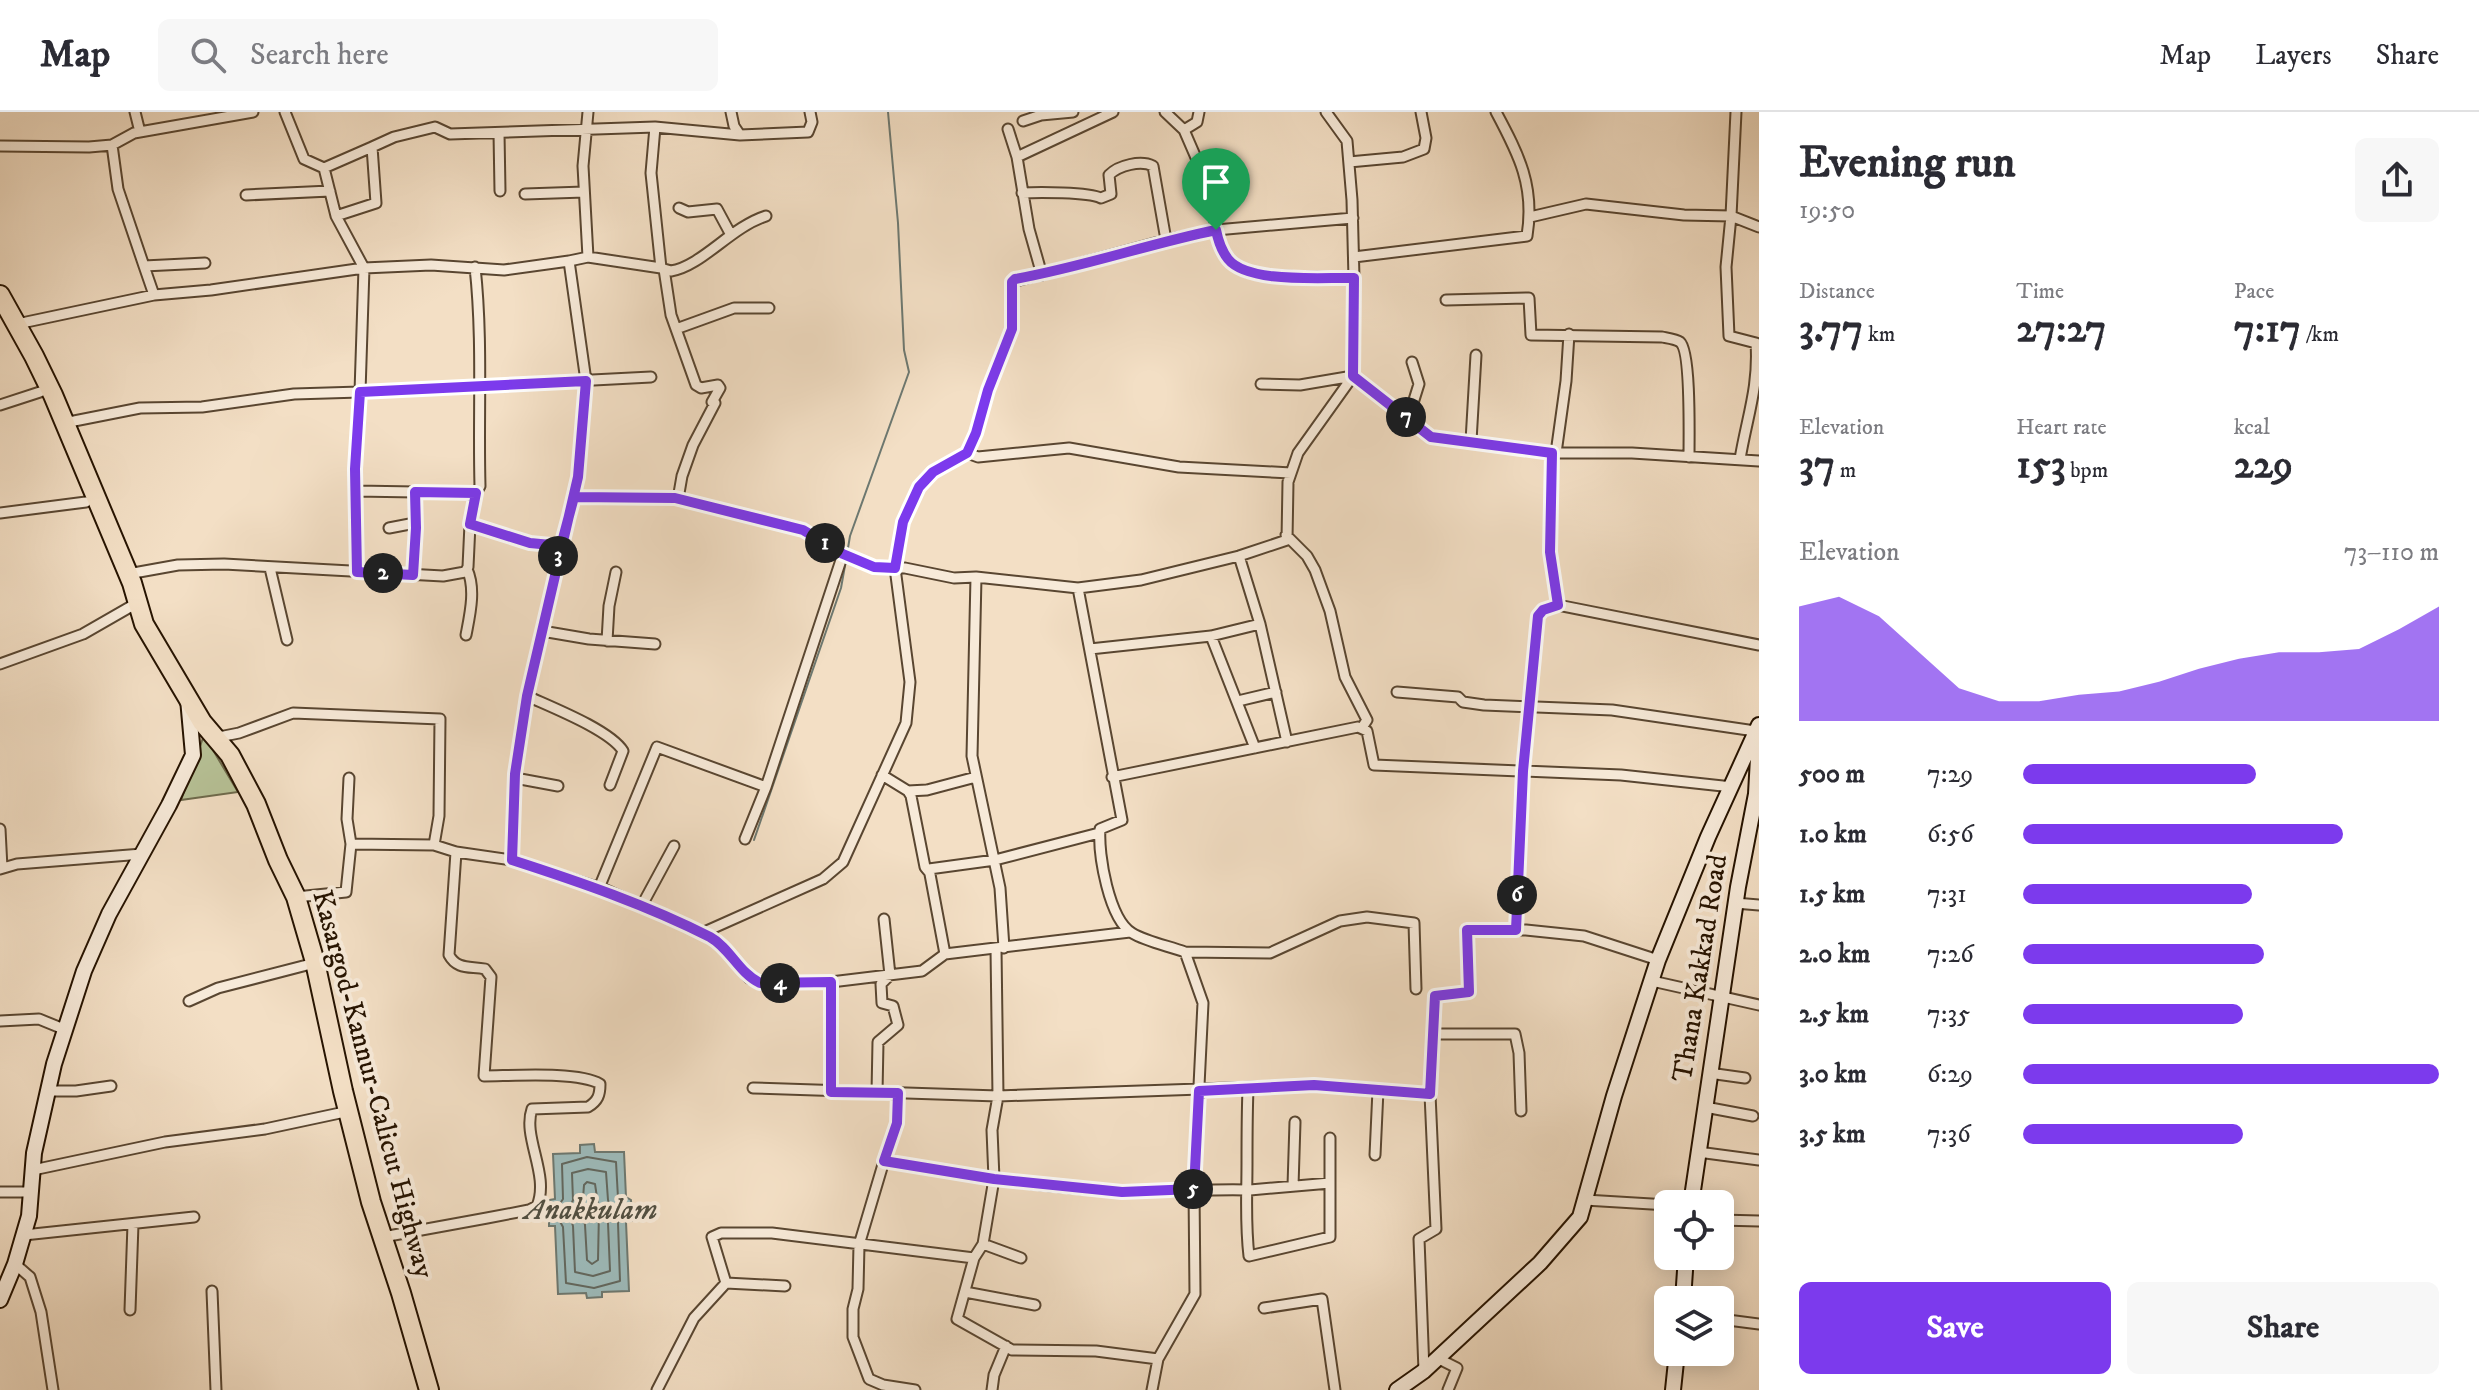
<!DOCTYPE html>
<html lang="en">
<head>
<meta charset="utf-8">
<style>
	body { margin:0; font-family:"IM FELL DW Pica",serif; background:#f7f7f7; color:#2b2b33; height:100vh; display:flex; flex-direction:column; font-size:30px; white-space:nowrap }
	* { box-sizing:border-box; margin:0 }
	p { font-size:26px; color:#7c7c81 }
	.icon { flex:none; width:44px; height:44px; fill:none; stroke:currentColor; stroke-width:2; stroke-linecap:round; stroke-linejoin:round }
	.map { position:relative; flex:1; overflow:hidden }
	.sheet { display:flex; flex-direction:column; background:#fff; width:720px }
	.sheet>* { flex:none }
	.tools { position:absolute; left:1654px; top:1078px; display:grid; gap:16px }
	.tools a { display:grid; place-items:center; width:80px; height:80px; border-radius:12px; background:#fff; box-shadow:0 4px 20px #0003; font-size:40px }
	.pin { position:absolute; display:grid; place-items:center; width:68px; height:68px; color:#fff; margin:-82px -34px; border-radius:50% 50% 50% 0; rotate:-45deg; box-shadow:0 0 8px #0007 }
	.pin .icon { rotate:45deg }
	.km { position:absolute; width:40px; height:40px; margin:-20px; border-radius:50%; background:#222; color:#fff; font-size:22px; line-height:40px; text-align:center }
	.round { display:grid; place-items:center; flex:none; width:84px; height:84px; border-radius:12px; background:#f7f7f7 }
	.summary { display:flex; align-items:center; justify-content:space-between; height:136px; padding:0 40px }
	h1 { font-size:44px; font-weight:700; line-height:60px }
	.metrics { display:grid; grid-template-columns:repeat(3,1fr); gap:12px; height:136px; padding:8px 40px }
	.metrics div { display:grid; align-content:center }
	.metrics b { font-size:40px; font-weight:700 }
	.metrics small { font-size:22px; font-weight:400 }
	.metrics p { font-size:22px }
	.chart { height:224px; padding:16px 40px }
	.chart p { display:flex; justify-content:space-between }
	.chart svg { width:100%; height:144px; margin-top:8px; fill:#7c3aed; opacity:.7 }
	.primary-button { display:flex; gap:16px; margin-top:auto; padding:16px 40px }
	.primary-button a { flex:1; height:92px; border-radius:12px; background:#7c3aed; color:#fff; font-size:32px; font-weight:700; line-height:92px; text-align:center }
	.primary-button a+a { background:#f7f7f7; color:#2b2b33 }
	ul { padding:0 40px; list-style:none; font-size:26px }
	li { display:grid; grid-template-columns:128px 96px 1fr; align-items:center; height:60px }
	li i { height:20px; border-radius:10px; background:#7c3aed }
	header { display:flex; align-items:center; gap:48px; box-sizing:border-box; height:112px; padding:0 40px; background:#fff; border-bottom:2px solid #e1e1e2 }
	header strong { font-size:38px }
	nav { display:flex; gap:44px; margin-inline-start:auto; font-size:28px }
	.search { width:560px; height:72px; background:#f7f7f7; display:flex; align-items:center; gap:20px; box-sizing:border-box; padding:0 28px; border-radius:12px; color:#7c7c81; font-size:30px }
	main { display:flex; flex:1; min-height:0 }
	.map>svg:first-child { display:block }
	.green { fill:#b7c297; stroke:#6e6a4c; stroke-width:2 }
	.water { fill:#9dbbbb; stroke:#6d7870; stroke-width:2 }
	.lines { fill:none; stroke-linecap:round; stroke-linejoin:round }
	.shore { stroke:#62675e; stroke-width:2 }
	.stream { stroke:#6d7870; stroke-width:2 }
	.street-casing { stroke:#594631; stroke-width:13 }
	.secondary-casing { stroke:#261300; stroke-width:18 }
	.highway-casing { stroke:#261300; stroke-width:22 }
	.street { stroke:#f7ead9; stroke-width:9 }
	.secondary { stroke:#f7ead9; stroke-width:14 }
	.highway { stroke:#f3dfc5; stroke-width:18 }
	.route-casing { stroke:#fff; stroke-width:16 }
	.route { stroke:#7c3aed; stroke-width:10 }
	.labels { text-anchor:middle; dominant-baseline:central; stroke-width:8; stroke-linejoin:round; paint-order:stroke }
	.street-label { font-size:28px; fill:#261300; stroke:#f7ead9 }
	.water-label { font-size:30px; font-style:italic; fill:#504e41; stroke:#f7ead9 }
</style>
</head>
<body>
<header>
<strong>Map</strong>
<div class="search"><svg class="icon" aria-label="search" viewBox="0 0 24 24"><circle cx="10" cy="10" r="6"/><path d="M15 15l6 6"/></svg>Search here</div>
<nav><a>Map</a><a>Layers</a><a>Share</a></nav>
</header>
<main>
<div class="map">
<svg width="1759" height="1278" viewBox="0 0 1759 1278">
	<rect width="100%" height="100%" fill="#f3dfc5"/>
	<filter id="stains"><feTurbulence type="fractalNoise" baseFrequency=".0025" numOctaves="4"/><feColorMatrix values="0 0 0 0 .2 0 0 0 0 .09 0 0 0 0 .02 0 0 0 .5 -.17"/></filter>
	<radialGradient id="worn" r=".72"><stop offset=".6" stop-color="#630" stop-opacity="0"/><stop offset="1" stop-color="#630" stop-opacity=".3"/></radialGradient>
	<path class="green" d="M204,623L238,680L181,688Z"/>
	<path class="water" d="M594,1032L595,1040H624L626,1085L631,1088L632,1109L626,1110L629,1179L602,1180V1185L587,1186L586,1181L558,1182L555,1114H549V1088L555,1087L553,1042L580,1041V1033Z"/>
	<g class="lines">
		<path class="shore" d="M587,1045L616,1050L618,1086L623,1096L618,1111L620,1169L594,1176L566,1171L563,1115L557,1104V1096L563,1087L562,1052Z
			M588,1057L606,1060L608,1088L612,1098L608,1111L610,1159L593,1164L575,1160L573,1114L568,1100L573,1088L572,1061Z
			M587,1070L595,1072L599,1099L598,1148L592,1152L587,1148L585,1113L582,1100L584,1073Z"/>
		<path class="stream" d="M848,436L850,424L909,260L904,238L898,111L888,0
			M754,728L841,476L846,448"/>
		<g class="street-casing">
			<path id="street" d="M135,0L140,20
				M731,0L734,14L740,23L808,20L812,10L810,0
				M1165,0L1184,18L1197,48L1210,87L1220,133L1229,149L1248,160L1274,164L1354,166L1353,264L1431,325L1552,341H1632L1759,349
				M1326,0L1347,29L1352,88L1354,166
				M1736,0L1731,104L1759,115
				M1023,9L1041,3L1073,0
				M655,15L651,61L661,156L664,157L671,203L696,273L701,276L718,273L720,276L712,290L715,291L693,333L682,364L678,387
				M1008,17L1017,45
				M1184,18L1197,10L1199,0
				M499,21L500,79
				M112,33L118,77L144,154
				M0,34L89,35L112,33L134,21L253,0
				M1349,50L1403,45L1424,37L1426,26L1421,0
				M324,56L372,35
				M1022,81C1038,80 1088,80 1101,86L1111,82L1109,63C1119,53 1141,48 1153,54L1166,128
				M525,82L584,80
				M246,83L330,79
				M679,96L688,100L717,97L731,123
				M336,104L376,91L372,35L394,25L435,15L450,22L655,15L740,23
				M1530,105L1586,92L1684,103L1731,104L1726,155L1729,224L1756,231C1759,275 1747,305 1740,347
				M588,145L661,156
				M1354,145L1527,124C1535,74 1519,43 1496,0
				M475,155C483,228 478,301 480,374L476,381
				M664,157L671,159C702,154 731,115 766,104
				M1042,163L1029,117L1017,45L1113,0
				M154,183L144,154L205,151
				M1446,188L1529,186L1531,223L1662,225C1667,226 1676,227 1680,230C1691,239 1689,327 1689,345
				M17,212L154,183L211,178L364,156L336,104L324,56L304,47L285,0
				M676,217L734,196H769
				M1261,272L1300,273L1353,264
				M0,293L40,280
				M1408,307L1419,272L1412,250
				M64,311L140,296L202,295L294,282L360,280L364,156L431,153L504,158L569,149
				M1471,329L1476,243
				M967,341L978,345L1069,336L1179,355L1291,361
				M1552,341L1550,440L1558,493
				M1556,341L1566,269L1569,222
				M356,379L476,381L470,412
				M574,385L675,386L803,418L843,442L874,455L905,456L954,466L976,465L1078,476L1141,468L1239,444L1287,428L1288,370L1298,341L1353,264
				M0,401L86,390
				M389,416L415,411
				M1286,423L1307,444L1315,458L1330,499L1345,565L1367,608L1363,614
				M1239,444L1260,512L1287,630
				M270,456L287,528
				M357,460L355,357L360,280L651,265
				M128,462L178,453L224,452L443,464L465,460L468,455L470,412L530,431L561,434
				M413,463L416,416L415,380
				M976,465L972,644L1000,776L1004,836
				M1078,476L1122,708L1100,717C1098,743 1109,807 1132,821C1147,830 1169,834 1185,840L1203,891L1194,1077L1195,1182L1158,1247L1152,1278
				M542,519L589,527L655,532
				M466,523C470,502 476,477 467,457
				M1211,524L1255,636
				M607,529L609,494L616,460
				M1090,537L1211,524L1260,512
				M0,552L83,522L137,491
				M1397,580L1458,585L1463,590L1484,593L1612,598L1755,619
				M527,584C551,595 610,618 623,639L610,673
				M1238,589L1276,580
				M214,626L239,621L293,601L440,607L439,704L434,733
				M882,663L908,679L911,684L925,755L930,761
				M1112,665L1358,615L1367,619L1374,653L1621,663L1732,675
				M349,666L347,707L351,732
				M515,666L558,674
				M908,679L927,678L976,665
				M0,717L2,756
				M745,727L766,675L843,442
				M512,748L515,662L527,584L578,365L586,269L569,149L588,145L583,54L588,0
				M0,757L17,752L142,742
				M599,776L657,635L766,675
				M296,785L346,780L351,732L434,733L456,740L512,748L606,778L715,827L749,866L760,871L831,870L922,859L945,842L1130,820
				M1735,791L1759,793
				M641,795L674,734
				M1516,818L1523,659L1538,504L1543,498L1558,493L1759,533
				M702,821L823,767L843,750L906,611L910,570L895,456L903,410L919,375L933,360L967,341L976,321L988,278L1012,217V170L1166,128L1216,118L1353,106
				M996,837L998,984L992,1018L994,1067L983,1132L974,1146L957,1207L1012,1238L1096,1239L1158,1247
				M1185,840L1270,841L1340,809L1367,805L1414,811L1416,877
				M945,842L929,757L995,748L1099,721
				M1652,869L1759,893
				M831,870V980
				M189,889L218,876L307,853
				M0,909L39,907L66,918
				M1433,922H1515L1519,941L1521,999
				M1709,961L1745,966
				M753,976L998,984L1314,973L1430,982L1435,884L1469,880L1467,818H1526L1584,824L1658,848
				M49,979H76L111,974
				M877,981L878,930L898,913L893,894L882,891L881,872L890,863L884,807
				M1705,995L1753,1004
				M1698,1040L1759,1048
				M1375,1043L1378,978
				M884,1049L897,1011L898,981
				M33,1058L165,1030L265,1017L340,1001
				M1330,1071V1026
				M1293,1074L1295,1010
				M0,1080H31
				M1585,1088L1668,1093
				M1720,1108L1759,1109
				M24,1123L194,1105
				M383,1125L487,1106L529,1098L537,1094C550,1063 522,1025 532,997L588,995C598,989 600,983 600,972C578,959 511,964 484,964L491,865L485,857C470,854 457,858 449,843L456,740
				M983,1132L1021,1146
				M15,1152L30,1165L41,1200L53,1278
				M726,1171L712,1125L721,1121H772L974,1146
				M726,1171L785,1174
				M212,1179L216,1278
				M965,1180L1035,1193
				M1264,1196L1322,1187L1335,1278
				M130,1198L133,1112
				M1720,1207L1759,1212
				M1437,1246L1457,1256L1448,1278
				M1424,1259L1419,1127L1436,1117L1430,982
				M657,1278L694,1206L726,1171
				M915,1278L883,1273L869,1267L853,1225V1197L858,1177L859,1133L884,1049C963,1062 1043,1077 1122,1079C1163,1081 1204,1077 1245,1078H1250L1330,1071V1125L1249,1144C1245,1110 1247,1085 1247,1051C1247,1026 1247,1002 1248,977
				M992,1278L994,1263L1006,1234"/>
		</g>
		<g class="secondary-casing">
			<path id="secondary" d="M1691,1092L1738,775L1756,682L1759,628
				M0,1188L15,1152L29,1104L34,1041L54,952L84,859L109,802L169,693L193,643L188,587
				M1683,1188L1686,1144
				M1397,1278L1424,1259L1540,1151L1580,1105L1614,984L1658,848L1708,725L1759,613
				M1673,1278L1677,1240"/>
		</g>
		<g class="highway-casing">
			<path id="highway" d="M0,183L34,244L53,283L132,471L144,512L202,610L230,643L256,692L278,748L296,785L315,850L343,979L371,1090L401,1181L429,1278"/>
		</g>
		<use href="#street" class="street"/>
		<use href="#secondary" class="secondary"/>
		<use href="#highway" class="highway"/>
	</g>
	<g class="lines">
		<g class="route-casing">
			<path id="route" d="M1216,118C1148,132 1083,155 1015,167L1012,170V217L988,278L976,321L967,341L933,360L919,375L903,410L895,456L874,455L843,442L803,418L675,386L574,385L561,434L530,431L470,412L476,381L415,380L416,416L413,463L357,460L355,357L360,280L586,269L578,365L527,584L515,662L512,748C580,770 647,793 710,825C730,836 739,861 760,871L831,870V980L898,981L897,1011L884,1049L994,1067L1122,1080L1194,1077L1199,979L1314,973L1430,982L1435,884L1469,880L1467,818H1516L1523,659L1538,504L1543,498L1558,493L1550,440L1552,341L1431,325L1353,264L1354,166C1323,165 1248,172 1228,147C1221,138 1218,128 1216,118"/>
		</g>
		<use href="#route" class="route"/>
	</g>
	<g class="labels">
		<g class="street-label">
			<text transform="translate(1700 856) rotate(-81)">Thana Kakkad Road</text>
			<text transform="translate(373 972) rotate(75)">Kasargod-Kannur-Calicut Highway</text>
		</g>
		<g class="water-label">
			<text x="591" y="1098">Anakkulam</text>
		</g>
	</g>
	<rect width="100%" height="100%" filter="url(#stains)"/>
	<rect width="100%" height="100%" fill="url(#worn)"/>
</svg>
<div class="tools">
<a><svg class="icon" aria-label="locate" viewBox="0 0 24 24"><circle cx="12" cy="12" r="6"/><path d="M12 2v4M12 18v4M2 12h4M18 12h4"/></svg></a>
<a><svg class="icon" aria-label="layers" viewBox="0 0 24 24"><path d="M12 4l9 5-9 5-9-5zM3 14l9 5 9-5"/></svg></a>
</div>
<div class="pin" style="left:1216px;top:118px;background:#1e9e55"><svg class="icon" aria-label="arrive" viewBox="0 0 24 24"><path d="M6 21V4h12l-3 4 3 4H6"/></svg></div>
<b class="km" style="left:825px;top:431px">1</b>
<b class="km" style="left:383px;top:461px">2</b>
<b class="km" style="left:558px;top:444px">3</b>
<b class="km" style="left:780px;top:871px">4</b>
<b class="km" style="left:1193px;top:1077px">5</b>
<b class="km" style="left:1517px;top:783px">6</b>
<b class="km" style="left:1406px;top:305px">7</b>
</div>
<section class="sheet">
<div class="summary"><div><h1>Evening run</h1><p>19:50</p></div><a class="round"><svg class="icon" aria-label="share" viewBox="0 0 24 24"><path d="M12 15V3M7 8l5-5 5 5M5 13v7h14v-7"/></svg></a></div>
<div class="metrics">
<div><p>Distance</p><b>3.77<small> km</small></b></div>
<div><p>Time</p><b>27:27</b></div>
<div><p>Pace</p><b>7:17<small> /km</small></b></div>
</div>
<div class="metrics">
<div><p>Elevation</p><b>37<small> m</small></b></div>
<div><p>Heart rate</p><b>153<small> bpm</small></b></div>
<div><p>kcal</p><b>229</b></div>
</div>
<div class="chart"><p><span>Elevation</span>73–110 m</p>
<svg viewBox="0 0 160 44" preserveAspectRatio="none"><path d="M0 44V9L10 6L20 12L30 23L40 34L50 38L60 38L70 36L80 35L90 32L100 28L110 25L120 23L130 23L140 22L150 16L160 9V44z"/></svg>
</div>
<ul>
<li><b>500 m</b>7:29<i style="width:56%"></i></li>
<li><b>1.0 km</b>6:56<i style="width:77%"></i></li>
<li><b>1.5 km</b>7:31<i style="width:55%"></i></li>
<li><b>2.0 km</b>7:26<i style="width:58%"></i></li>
<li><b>2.5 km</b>7:35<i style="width:53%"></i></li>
<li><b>3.0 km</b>6:29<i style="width:100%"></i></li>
<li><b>3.5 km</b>7:36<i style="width:53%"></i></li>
</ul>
<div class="primary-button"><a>Save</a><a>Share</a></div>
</section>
</main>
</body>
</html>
